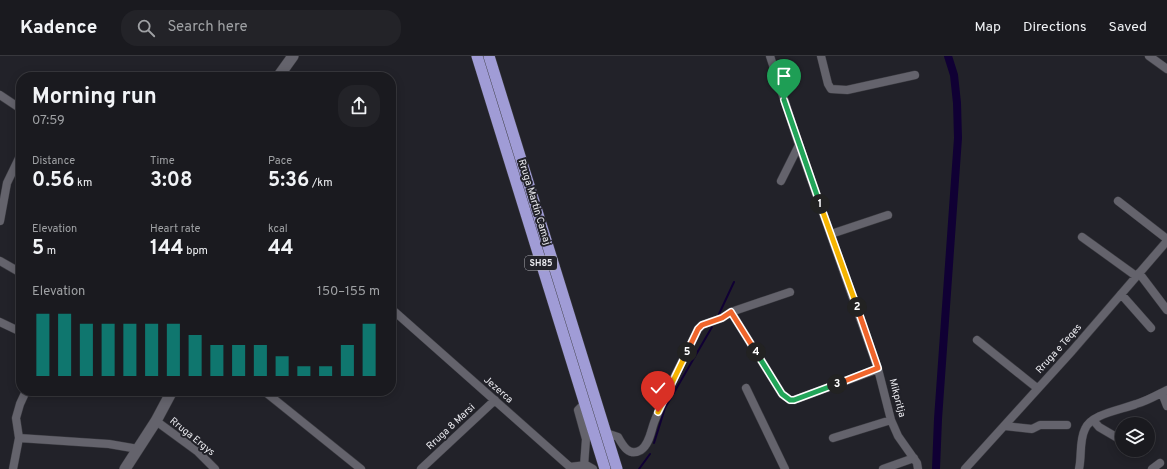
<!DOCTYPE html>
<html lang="en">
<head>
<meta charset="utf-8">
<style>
	body { margin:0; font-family:Overpass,sans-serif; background:#232328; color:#f1f3f6; height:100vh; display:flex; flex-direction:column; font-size:15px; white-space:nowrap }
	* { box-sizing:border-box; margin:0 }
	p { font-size:13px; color:#9fa1a4 }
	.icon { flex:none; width:22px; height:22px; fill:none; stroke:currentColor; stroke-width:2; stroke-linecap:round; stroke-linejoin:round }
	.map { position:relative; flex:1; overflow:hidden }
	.sheet { position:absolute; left:16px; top:16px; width:380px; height:324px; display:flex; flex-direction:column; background:#1a1a1f; border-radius:16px; box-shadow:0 2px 10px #0003,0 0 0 1px #38383d }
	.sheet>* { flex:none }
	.fabs { position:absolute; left:1115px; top:361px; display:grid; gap:8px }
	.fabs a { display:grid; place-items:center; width:40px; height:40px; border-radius:50%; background:#1a1a1f; box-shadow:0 2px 10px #0003,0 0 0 1px #38383d; font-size:20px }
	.pin { position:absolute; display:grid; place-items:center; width:34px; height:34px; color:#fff; margin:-41px -17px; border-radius:50% 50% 50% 0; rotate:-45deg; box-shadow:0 0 4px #0007 }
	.pin .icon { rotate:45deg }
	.km { position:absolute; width:20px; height:20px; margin:-10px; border-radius:50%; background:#222; color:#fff; font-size:11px; line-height:20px; text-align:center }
	.round { display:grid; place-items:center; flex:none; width:42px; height:42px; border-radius:16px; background:#232328 }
	.overview { display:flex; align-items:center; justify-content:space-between; height:68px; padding:0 16px }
	h1 { font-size:22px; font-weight:700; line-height:30px }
	.metrics { display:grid; grid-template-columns:repeat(3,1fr); gap:6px; height:68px; padding:4px 16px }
	.metrics div { display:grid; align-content:center }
	.metrics b { font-size:20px; font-weight:700 }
	.metrics small { font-size:11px; font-weight:400 }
	.metrics p { font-size:11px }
	.chart { height:112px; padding:8px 16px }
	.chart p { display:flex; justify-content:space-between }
	.chart svg { width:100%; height:72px; margin-top:4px; stroke:#0f766e; stroke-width:6 }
	header { display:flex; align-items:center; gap:24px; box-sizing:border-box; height:56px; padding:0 20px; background:#1a1a1f; border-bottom:1px solid #38383d }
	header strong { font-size:19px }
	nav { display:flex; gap:22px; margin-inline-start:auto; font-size:14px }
	.search { width:280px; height:36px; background:#232328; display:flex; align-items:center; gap:10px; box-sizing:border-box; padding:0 14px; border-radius:16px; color:#9fa1a4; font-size:15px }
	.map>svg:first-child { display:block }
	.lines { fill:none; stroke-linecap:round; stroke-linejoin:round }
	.stream { stroke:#100034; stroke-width:2 }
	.canal { stroke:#100034; stroke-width:8 }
	.minor-casing { stroke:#3c3c42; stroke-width:9 }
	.tertiary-casing { stroke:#3c3c42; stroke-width:12 }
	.trunk-casing { stroke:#3c3c42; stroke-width:12 }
	.minor { stroke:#64636c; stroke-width:8 }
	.tertiary { stroke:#64636c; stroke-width:11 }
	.trunk { stroke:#a09cd6; stroke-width:11 }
	.split-1-casing { stroke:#fff; stroke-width:8 }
	.split-2-casing { stroke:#fff; stroke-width:8 }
	.split-3-casing { stroke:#fff; stroke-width:8 }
	.split-4-casing { stroke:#fff; stroke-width:8 }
	.split-5-casing { stroke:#fff; stroke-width:8 }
	.split-6-casing { stroke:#fff; stroke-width:8 }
	.split-1 { stroke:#22a559; stroke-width:5 }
	.split-2 { stroke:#f5b400; stroke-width:5 }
	.split-3 { stroke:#f0652b; stroke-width:5 }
	.split-4 { stroke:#22a559; stroke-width:5 }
	.split-5 { stroke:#f0652b; stroke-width:5 }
	.split-6 { stroke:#f5b400; stroke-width:5 }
	.labels { text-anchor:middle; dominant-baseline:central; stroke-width:4; stroke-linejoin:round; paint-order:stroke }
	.shield { fill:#222229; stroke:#aeaeb4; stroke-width:1 }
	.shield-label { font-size:9px; font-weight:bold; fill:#eaeaef }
	.street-label { font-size:10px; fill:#eaeaef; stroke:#222229 }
</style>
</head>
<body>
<header>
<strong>Kadence</strong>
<div class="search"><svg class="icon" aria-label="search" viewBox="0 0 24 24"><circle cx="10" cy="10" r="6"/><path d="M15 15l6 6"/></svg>Search here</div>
<nav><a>Map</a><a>Directions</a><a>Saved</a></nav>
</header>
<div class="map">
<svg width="1167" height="413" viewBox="0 0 1167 413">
	<rect width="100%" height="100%" fill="#222229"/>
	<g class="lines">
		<path class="stream" d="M719,258L734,226
			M654,387L665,352L712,271
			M639,413L650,398"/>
		<path class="canal" d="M936,413L938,363L958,82L957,47L954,19L948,0"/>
		<g class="minor-casing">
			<path id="minor" d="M770,0L799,89L878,313L891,364L898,380L917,407L918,413
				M821,0L828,28L831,33L847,34L915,19
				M1149,0L1167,13
				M0,39L21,53
				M781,125L799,89
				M1118,145L1167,183
				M0,165L7,127L21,98
				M831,178L888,159
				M1082,181L1136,220
				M0,205L21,217
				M1139,217L1167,254
				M1121,238L1151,272
				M395,256L570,411L586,409L593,413
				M731,256L782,338L790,344H794L878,313
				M0,266L21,276
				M977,284L1037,332
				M746,332L785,413
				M264,335L361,413
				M1162,337L1167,350
				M1093,364L1099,371L1116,381
				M156,365L197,395L215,413
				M1005,370L1032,373L1040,369H1067
				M606,377L618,381C623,390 629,401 641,394C650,388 651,373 655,364C667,333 684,303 698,273L702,269L722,262L731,256L790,236
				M19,382L109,388L138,393
				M833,382L891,364
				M584,410L586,383L578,354L585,347
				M13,413L19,382L16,362L20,348L26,335
				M421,413L495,344
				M883,413L914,402
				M965,413L1072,295L1167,185
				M1079,413C1082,400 1079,385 1085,373C1091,358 1121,354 1136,348C1147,345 1157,339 1167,334
				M1152,413L1160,407"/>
		</g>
		<g class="tertiary-casing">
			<path id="tertiary" d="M278,21L293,0
				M125,413L156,365L172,335"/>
		</g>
		<g class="trunk-casing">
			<path id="trunk" d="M477,0L605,413
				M489,0L617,413"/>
		</g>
		<use href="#minor" class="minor"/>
		<use href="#tertiary" class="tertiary"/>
		<use href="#trunk" class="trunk"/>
	</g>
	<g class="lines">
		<g class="split-1-casing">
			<path id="split-1" d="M784,44L820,148"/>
		</g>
		<g class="split-2-casing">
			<path id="split-2" d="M820,148L857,251"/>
		</g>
		<g class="split-3-casing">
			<path id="split-3" d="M837,328L878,312L857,251"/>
		</g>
		<g class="split-4-casing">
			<path id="split-4" d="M756,296L782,338L790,344H794L837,328"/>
		</g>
		<g class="split-5-casing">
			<path id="split-5" d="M687,296L698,273L702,269L722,262L731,256L756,296"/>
		</g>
		<g class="split-6-casing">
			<path id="split-6" d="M658,356L687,296"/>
		</g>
		<use href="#split-1" class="split-1"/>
		<use href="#split-2" class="split-2"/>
		<use href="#split-3" class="split-3"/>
		<use href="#split-4" class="split-4"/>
		<use href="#split-5" class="split-5"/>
		<use href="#split-6" class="split-6"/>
	</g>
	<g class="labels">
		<rect class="shield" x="525" y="200" width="32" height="14" rx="3"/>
		<g class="shield-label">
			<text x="541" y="207">SH85</text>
		</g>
		<g class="street-label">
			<text transform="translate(534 146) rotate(73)">Rruga Martin Camaj</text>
			<text transform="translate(1059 293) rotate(-48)">Rruga e Teqes</text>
			<text transform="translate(498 334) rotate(41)">Jezerca</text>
			<text transform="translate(897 342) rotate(75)">Mikpritja</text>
			<text transform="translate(451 371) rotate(-43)">Rruga 8 Marsi</text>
			<text transform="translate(192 381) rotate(39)">Rruga Ergys</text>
		</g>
	</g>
</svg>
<div class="fabs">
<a><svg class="icon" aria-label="layers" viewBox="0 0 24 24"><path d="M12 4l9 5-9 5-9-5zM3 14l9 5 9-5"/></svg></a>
</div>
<div class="pin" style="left:784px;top:44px;background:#1e9e55"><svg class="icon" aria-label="arrive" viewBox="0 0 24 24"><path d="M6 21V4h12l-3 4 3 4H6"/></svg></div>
<div class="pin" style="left:658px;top:356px;background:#d93025"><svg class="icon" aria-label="check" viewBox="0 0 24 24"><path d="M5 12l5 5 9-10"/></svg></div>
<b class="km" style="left:820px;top:148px">1</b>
<b class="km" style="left:857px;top:251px">2</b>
<b class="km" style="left:837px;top:328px">3</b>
<b class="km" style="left:756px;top:296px">4</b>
<b class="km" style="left:687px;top:296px">5</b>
<section class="sheet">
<div class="overview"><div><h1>Morning run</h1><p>07:59</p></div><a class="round"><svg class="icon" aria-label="share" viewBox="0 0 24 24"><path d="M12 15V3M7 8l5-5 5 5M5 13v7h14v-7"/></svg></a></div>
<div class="metrics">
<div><p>Distance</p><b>0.56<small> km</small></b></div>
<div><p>Time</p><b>3:08</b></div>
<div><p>Pace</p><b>5:36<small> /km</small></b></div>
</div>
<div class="metrics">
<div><p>Elevation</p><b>5<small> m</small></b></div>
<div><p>Heart rate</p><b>144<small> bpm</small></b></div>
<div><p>kcal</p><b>44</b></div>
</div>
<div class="chart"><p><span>Elevation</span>150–155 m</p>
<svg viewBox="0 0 160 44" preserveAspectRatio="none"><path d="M5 44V6M15 44V6M25 44V12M35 44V12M45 44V12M55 44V12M65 44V12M75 44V19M85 44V25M95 44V25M105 44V25M115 44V32M125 44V38M135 44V38M145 44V25M155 44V12"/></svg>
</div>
</section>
</div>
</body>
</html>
